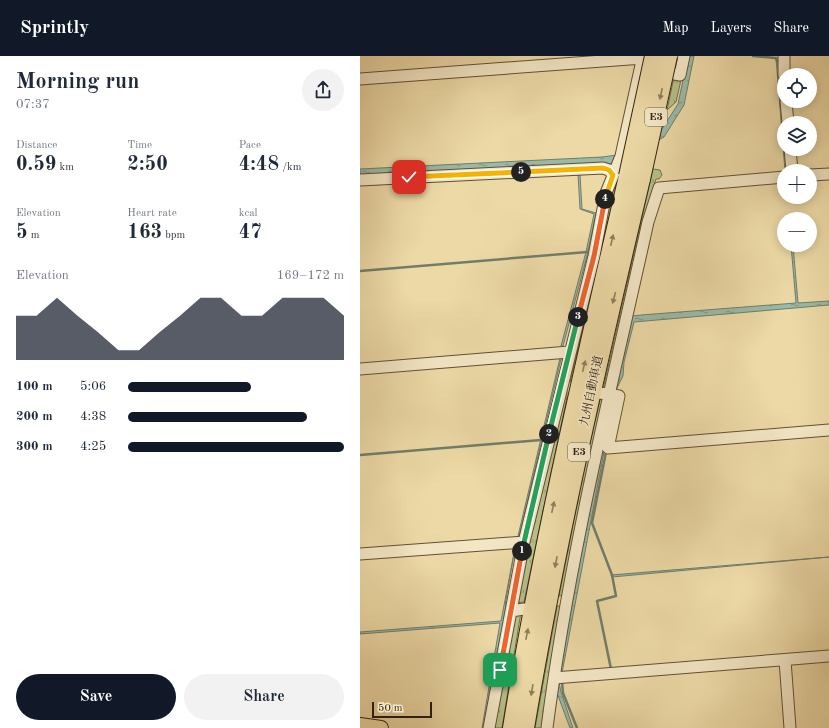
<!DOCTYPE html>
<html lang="en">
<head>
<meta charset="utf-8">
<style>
	body { margin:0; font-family:"Old Standard TT","Noto Serif JP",serif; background:#f2f2f3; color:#1f2937; height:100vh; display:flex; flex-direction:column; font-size:15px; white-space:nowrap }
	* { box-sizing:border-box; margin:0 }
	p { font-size:13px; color:#747a83 }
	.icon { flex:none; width:22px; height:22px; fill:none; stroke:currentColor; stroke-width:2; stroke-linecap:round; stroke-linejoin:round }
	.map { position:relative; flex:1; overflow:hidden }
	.side { display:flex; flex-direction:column; background:#fff; width:360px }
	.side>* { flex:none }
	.tools { position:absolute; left:417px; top:12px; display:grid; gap:8px }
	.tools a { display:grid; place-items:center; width:40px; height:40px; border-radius:50%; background:#fff; box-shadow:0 2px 10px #0003; font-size:20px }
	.scale { position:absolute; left:12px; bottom:10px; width:60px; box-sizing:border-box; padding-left:4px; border:2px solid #33230e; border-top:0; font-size:11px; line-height:14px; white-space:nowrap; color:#33230e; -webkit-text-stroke:3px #f3e6c5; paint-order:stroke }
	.pin { position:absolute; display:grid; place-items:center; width:34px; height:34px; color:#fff; margin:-17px; border-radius:8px; box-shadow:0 2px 6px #0006 }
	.km { position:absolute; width:20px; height:20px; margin:-10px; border-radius:50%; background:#222; color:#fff; font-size:11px; line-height:20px; text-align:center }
	.round { display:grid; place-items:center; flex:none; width:42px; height:42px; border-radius:21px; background:#f2f2f3 }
	.overview { display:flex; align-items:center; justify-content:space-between; height:68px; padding:0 16px }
	h1 { font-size:22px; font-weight:700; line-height:30px }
	.metrics { display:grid; grid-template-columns:repeat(3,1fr); gap:6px; height:68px; padding:4px 16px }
	.metrics div { display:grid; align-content:center }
	.metrics b { font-size:20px; font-weight:700 }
	.metrics small { font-size:11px; font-weight:400 }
	.metrics p { font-size:11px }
	.chart { height:112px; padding:8px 16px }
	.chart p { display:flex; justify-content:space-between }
	.chart svg { width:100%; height:72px; margin-top:4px; fill:#111827; opacity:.7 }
	.cta { display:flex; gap:8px; margin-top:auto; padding:8px 16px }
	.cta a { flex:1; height:46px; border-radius:24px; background:#111827; color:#fff; font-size:16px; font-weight:700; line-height:46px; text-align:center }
	.cta a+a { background:#f2f2f3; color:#1f2937 }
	ul { padding:0 16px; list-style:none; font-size:13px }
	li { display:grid; grid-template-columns:64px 48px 1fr; align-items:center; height:30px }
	li i { height:10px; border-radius:5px; background:#111827 }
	header { display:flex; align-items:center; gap:24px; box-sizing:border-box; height:56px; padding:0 20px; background:#111827; color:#fff }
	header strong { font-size:19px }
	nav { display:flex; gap:22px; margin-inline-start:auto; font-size:14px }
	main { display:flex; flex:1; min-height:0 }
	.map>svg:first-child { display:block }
	.grass { fill:url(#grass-tufts); stroke:#74724b }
	.water { fill:url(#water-ripples); stroke:#707e6b }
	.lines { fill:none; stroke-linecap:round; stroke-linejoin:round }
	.stream { stroke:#707e6b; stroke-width:2.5 }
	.minor-casing { stroke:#615034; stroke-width:13 }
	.major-casing { stroke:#33230e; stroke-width:16 }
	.highway-casing { stroke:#33230e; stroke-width:18 }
	.minor { stroke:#f3e6c5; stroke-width:11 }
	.major { stroke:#ecd9a6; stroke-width:14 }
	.highway { stroke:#ecd9a6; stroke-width:16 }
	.highway-bridge-casing { stroke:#33230e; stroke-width:18; stroke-linecap:butt }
	.highway-bridge { stroke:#ecd9a6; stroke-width:16 }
	.oneway { fill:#907e5a }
	.split-1-casing { stroke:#fff; stroke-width:8 }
	.split-2-casing { stroke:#fff; stroke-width:8 }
	.split-3-casing { stroke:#fff; stroke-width:8 }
	.split-4-casing { stroke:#fff; stroke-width:8 }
	.split-5-casing { stroke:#fff; stroke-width:8 }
	.split-6-casing { stroke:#fff; stroke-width:8 }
	.split-1 { stroke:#f0652b; stroke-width:5 }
	.split-2 { stroke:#22a559; stroke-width:5 }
	.split-3 { stroke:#22a559; stroke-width:5 }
	.split-4 { stroke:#f0652b; stroke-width:5 }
	.split-5 { stroke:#f5b400; stroke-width:5 }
	.split-6 { stroke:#f5b400; stroke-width:5 }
	.labels { text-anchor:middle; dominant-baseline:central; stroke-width:3; stroke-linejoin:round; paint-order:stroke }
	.shield { fill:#f3e6c5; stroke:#6d5e45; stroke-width:1 }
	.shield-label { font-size:11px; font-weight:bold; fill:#33230e }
	.street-label { font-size:12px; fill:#33230e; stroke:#f3e6c5 }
</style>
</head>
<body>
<header>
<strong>Sprintly</strong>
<nav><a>Map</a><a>Layers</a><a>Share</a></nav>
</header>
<main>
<section class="side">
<div class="overview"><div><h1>Morning run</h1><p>07:37</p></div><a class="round"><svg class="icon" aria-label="share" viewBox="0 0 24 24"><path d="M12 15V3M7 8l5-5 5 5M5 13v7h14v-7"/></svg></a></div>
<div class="metrics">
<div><p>Distance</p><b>0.59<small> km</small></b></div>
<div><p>Time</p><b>2:50</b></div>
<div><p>Pace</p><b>4:48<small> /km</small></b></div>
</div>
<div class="metrics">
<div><p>Elevation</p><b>5<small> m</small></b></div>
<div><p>Heart rate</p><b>163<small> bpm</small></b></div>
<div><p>kcal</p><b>47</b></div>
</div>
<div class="chart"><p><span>Elevation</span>169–172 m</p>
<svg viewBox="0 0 160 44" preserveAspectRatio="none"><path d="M0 44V17L10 17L20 6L30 17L40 27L50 38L60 38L70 27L80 17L90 6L100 6L110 17L120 17L130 6L140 6L150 6L160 17V44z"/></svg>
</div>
<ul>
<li><b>100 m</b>5:06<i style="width:57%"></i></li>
<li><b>200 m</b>4:38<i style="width:83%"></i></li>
<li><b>300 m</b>4:25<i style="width:100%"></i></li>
</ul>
<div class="cta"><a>Save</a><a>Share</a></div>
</section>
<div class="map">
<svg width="469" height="672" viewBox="0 0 469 672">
	<defs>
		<pattern id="grass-tufts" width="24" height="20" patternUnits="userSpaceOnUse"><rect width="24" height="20" fill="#b6c088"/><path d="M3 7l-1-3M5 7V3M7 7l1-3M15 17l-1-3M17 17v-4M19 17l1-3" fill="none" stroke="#959c6e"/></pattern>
		<pattern id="water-ripples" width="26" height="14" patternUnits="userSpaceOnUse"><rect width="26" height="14" fill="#99baa9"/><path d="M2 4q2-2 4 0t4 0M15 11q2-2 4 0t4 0" fill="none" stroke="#7d9788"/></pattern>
	</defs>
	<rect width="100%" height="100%" fill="#ecd9a6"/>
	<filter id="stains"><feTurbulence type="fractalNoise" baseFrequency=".005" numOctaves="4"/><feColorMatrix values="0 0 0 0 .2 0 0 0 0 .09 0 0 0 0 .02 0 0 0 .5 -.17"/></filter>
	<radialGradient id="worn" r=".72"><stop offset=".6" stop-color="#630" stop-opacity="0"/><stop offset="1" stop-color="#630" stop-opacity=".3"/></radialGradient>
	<path class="grass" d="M314,21L321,24L316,46L307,54Z
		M293,113L300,114L302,119L299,123H296L294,129L296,133L247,331L243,333Z
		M255,123L259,125L210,326L206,321L247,145Z
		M205,333L207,335V341L164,546L155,547Z
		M241,340L247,342L208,538L199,540L225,407Z
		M197,550H202L182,672H175Z
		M161,556L142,672H130L153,558Z"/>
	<path class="water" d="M328,0H334L324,49L304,81L252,111L0,121V113L242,101L265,98L300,76L318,48Z
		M416,2L418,5L427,115H425Z
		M218,118H220L222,153L236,157L227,200L203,290H201L226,196L234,158L220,153Z
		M431,189H433L438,247L469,245V249L274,266L264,306L263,320L257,332L244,396L202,617L196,618L254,332L259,324V310L270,262L273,260L281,259L436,247Z
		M200,302L201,303L159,481L158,480Z
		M155,492L145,549L148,551L124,672H122L140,567L0,578V576L141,565Z
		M469,501L252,521L251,519Z
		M196,626H199L201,636L213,672H210L197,637Z"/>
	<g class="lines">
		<path class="stream" d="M393,0L416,2L417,5
			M0,215L227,196
			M246,396L232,467L252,519L256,540L237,545L251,613
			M0,399L181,384
			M202,626L203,637L217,672"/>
		<g class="minor-casing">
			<path id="minor" d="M424,0V19
				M299,15L320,19L324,0
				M0,23L283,2
				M426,45L428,67
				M430,93L432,115
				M450,119L469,118
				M0,124L243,112L249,114L253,119
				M0,313L209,296
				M240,337L259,340L248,392L469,374
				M0,498L164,486
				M151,555L164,553
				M425,604L430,672
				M194,622L469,600
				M129,672L164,486L234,200L246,137L261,100L283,0
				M187,672C209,501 251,333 288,166L299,132L424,121"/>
		</g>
		<g class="major-casing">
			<path id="major" d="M0,669L21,672"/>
		</g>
		<g class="highway-casing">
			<path id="highway" d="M151,672C181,486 225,303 267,120
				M166,672C197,487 239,305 282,123"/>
		</g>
		<use href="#minor" class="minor"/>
		<use href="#major" class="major"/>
		<use href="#highway" class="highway"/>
		<g class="highway-bridge-casing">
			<path id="highway-bridge" d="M267,120L293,0
				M282,123L309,0"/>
		</g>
		<use href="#highway-bridge" class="highway-bridge"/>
	</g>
	<defs><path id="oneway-solid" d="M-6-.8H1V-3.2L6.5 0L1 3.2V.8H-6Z"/></defs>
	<g class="oneway">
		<use href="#oneway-solid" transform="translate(301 38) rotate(102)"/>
		<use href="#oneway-solid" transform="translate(252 184) rotate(-77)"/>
		<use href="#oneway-solid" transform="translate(254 242) rotate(104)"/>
		<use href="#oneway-solid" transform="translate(224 310) rotate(-77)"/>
		<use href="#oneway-solid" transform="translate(193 451) rotate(-78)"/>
		<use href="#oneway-solid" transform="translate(196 506) rotate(101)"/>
		<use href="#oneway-solid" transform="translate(167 578) rotate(-79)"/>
		<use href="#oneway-solid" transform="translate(172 634) rotate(99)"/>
	</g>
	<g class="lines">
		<g class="split-1-casing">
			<path id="split-1" d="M140,614L162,495"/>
		</g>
		<g class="split-2-casing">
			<path id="split-2" d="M162,495L189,378"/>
		</g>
		<g class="split-3-casing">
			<path id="split-3" d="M189,378L218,261"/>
		</g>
		<g class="split-4-casing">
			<path id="split-4" d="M218,261L234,200L245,143"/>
		</g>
		<g class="split-5-casing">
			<path id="split-5" d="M161,116L243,112L249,114L253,119L245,143"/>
		</g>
		<g class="split-6-casing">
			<path id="split-6" d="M49,121L161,116"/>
		</g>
		<use href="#split-1" class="split-1"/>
		<use href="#split-2" class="split-2"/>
		<use href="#split-3" class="split-3"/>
		<use href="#split-4" class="split-4"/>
		<use href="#split-5" class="split-5"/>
		<use href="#split-6" class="split-6"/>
	</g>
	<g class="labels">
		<g class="shield">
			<rect x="285" y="52" width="22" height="18" rx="3"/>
			<rect x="208" y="387" width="22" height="18" rx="3"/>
		</g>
		<g class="shield-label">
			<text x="296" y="61">E3</text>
			<text x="219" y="396">E3</text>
		</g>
		<g class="street-label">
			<text transform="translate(232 335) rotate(-78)">九州自動車道</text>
		</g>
	</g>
	<rect width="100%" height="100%" filter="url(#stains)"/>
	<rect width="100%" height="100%" fill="url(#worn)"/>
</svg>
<div class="tools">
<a><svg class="icon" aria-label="locate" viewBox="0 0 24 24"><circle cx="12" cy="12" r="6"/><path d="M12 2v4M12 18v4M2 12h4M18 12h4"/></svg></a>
<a><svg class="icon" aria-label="layers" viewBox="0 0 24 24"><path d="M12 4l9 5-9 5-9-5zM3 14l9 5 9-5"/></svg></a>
<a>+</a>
<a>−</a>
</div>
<div class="scale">50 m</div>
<div class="pin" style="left:140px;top:614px;background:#1e9e55"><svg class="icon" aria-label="arrive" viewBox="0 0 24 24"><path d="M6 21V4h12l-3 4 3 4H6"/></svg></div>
<div class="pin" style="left:49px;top:121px;background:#d93025"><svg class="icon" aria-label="check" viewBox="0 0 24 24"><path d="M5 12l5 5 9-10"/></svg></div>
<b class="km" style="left:162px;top:495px">1</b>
<b class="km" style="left:189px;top:378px">2</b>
<b class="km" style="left:218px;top:261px">3</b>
<b class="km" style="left:245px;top:143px">4</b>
<b class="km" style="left:161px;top:116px">5</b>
</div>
</main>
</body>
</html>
